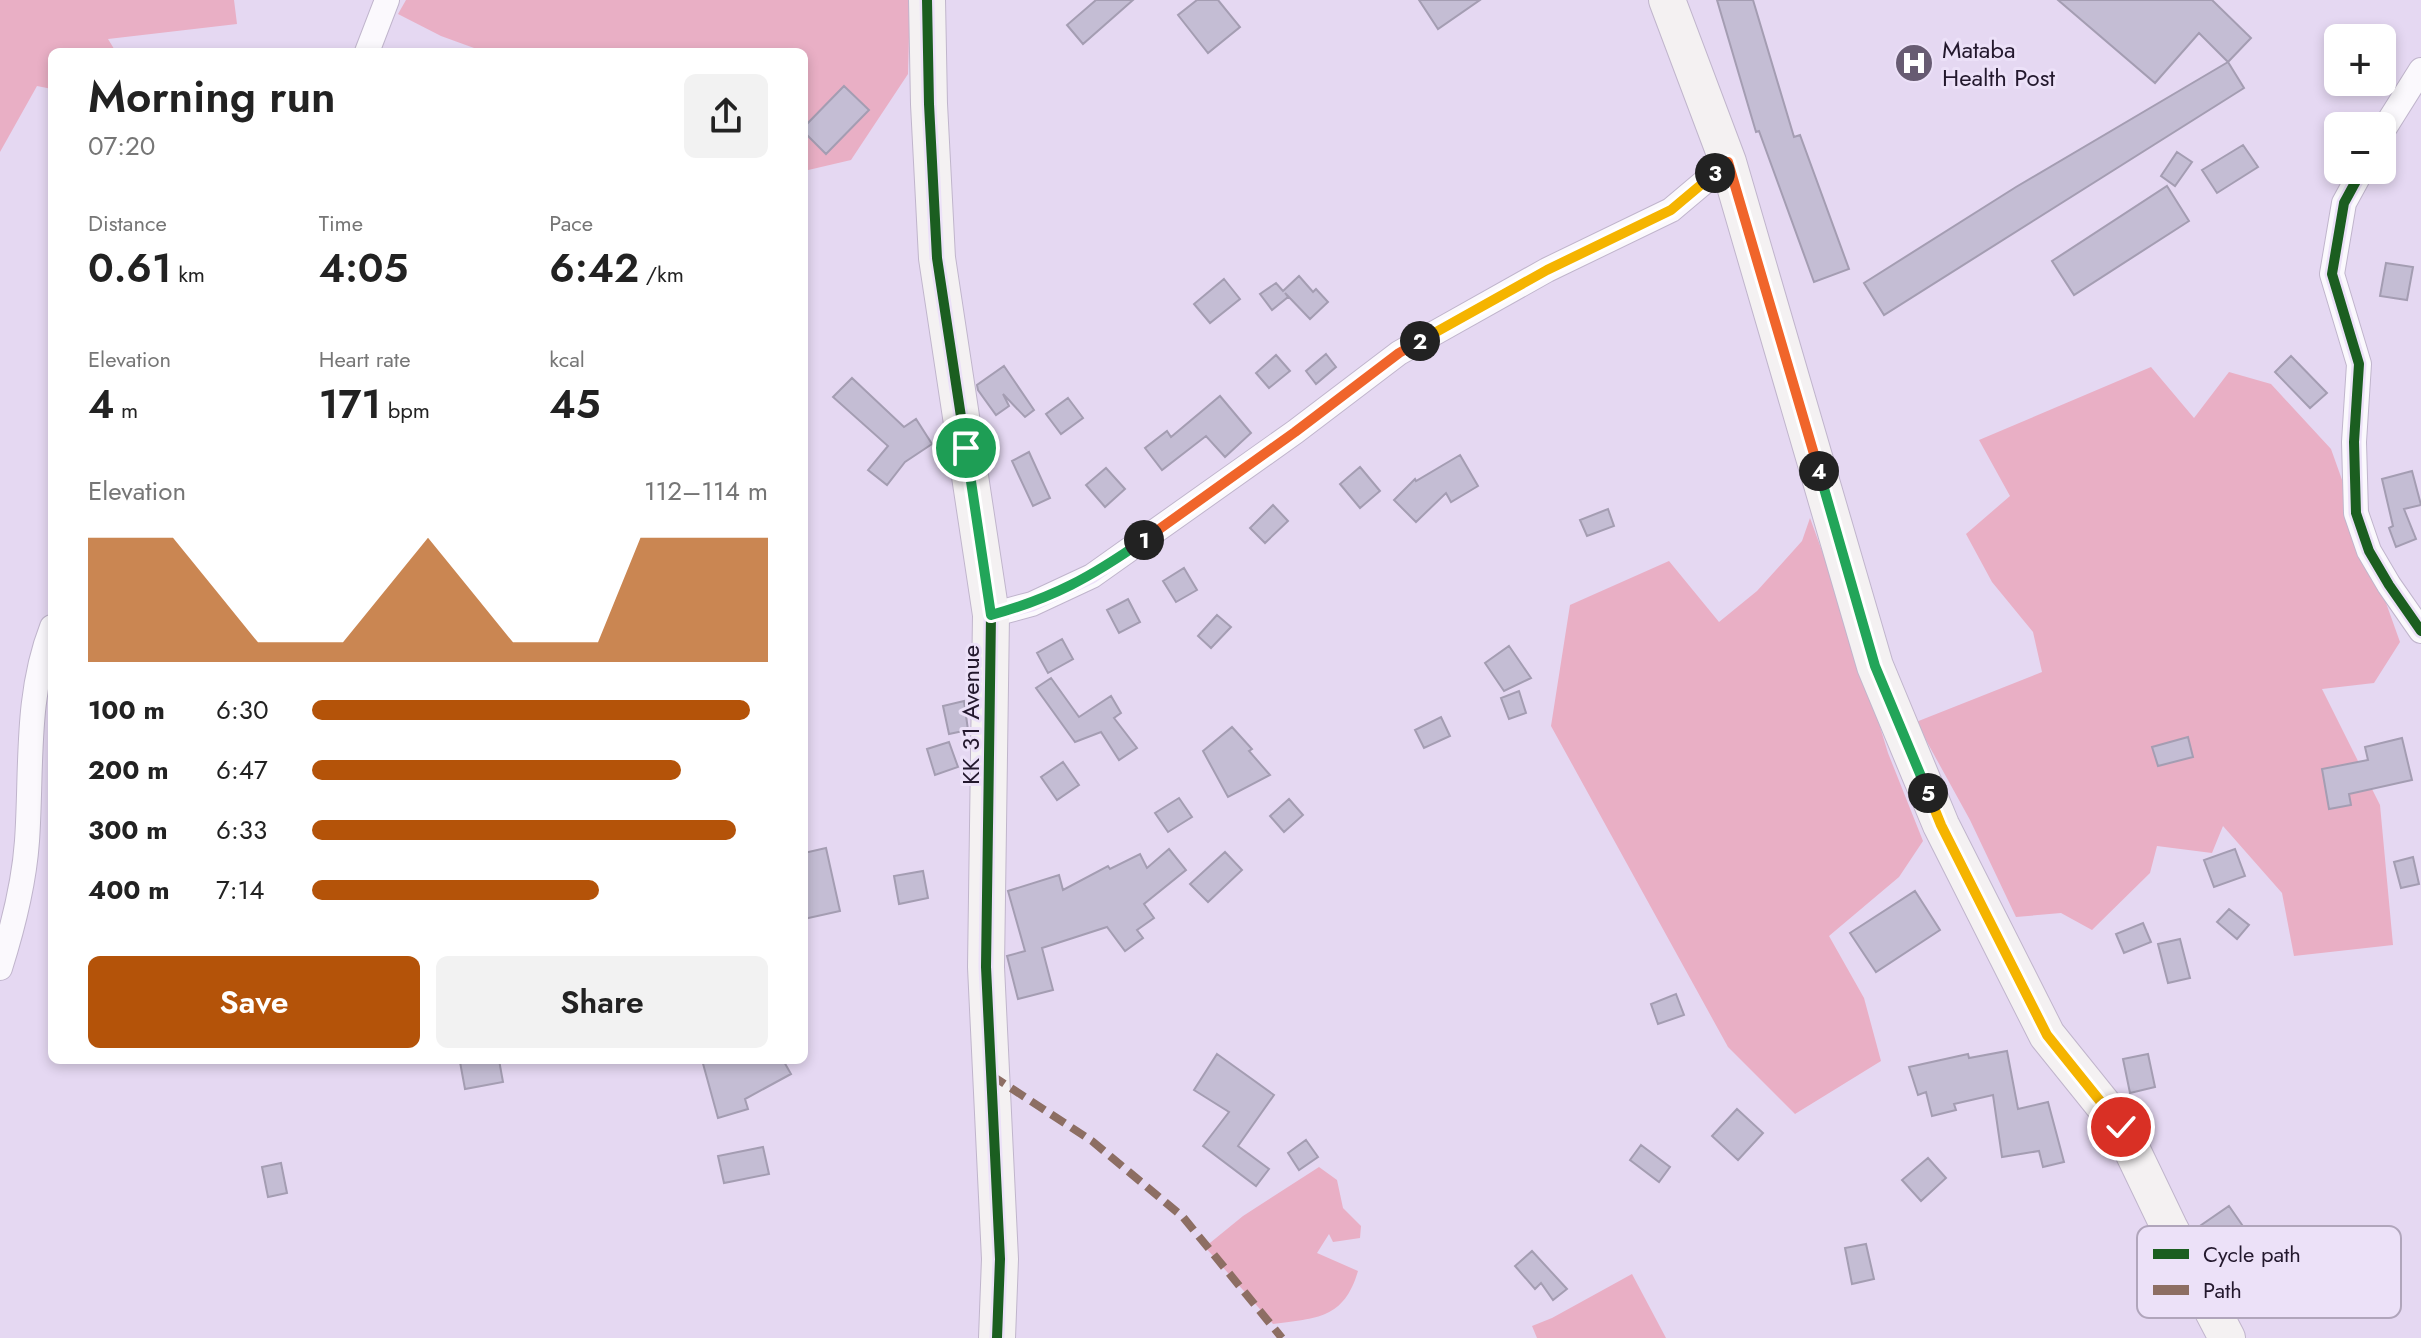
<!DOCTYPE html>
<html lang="en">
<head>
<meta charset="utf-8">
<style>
	body { margin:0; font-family:Jost,sans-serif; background:#f2f2f2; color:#222; height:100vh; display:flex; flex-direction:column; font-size:30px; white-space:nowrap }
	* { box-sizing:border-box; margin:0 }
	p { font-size:26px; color:#767676 }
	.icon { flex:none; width:44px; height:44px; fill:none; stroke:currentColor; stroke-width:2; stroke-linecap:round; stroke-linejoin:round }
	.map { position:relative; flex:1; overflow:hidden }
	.details { position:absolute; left:48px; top:48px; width:760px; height:1016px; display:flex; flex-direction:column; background:#fff; border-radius:12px; box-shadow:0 4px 12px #0003 }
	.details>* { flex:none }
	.controls { position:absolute; left:2324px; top:24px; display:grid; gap:16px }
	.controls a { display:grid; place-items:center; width:72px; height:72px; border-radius:12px; background:#fff; box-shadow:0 4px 12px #0003; font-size:40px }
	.pin { position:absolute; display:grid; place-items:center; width:68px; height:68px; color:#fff; margin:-34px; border:4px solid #fff; border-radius:50%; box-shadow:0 2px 8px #0007 }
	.km { position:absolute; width:40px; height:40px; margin:-20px; border-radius:50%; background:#222; color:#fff; font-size:22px; line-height:40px; text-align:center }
	.round { display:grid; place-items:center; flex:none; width:84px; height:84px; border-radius:12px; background:#f2f2f2 }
	.summary { display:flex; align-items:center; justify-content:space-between; height:136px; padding:0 40px }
	h1 { font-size:44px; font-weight:600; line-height:60px }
	.metrics { display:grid; grid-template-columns:repeat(3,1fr); gap:12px; height:136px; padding:8px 40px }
	.metrics div { display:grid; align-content:center }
	.metrics b { font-size:40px; font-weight:600 }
	.metrics small { font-size:22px; font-weight:400 }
	.metrics p { font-size:22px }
	.chart { height:224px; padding:16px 40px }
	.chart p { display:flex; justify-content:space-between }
	.chart svg { width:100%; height:144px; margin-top:8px; fill:#b45309; opacity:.7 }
	.cta { display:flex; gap:16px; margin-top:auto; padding:16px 40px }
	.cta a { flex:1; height:92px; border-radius:12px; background:#b45309; color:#fff; font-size:32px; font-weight:600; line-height:92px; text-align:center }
	.cta a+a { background:#f2f2f2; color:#222 }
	ul { padding:0 40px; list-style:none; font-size:26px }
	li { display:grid; grid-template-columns:128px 96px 1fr; align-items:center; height:60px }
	li i { height:20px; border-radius:10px; background:#b45309 }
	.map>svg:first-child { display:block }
	.green { fill:#e9afc5 }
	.building { fill:#c4bdd4; stroke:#a49db2; stroke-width:2 }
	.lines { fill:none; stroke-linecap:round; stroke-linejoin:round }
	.street-casing { stroke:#c0b5cc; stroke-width:26 }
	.secondary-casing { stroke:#c0b5cc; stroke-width:38 }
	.street { stroke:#fbf9fd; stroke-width:24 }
	.secondary { stroke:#f4f1f2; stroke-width:36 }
	.quiet { stroke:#8d6e63; stroke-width:8; stroke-dasharray:16 8; stroke-linecap:butt }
	.cycleway-casing { stroke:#ece1f8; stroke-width:15 }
	.cycleway { stroke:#1b5e20; stroke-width:10 }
	.split-1-casing { stroke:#fff; stroke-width:16 }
	.split-2-casing { stroke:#fff; stroke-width:16 }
	.split-3-casing { stroke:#fff; stroke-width:16 }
	.split-4-casing { stroke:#fff; stroke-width:16 }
	.split-5-casing { stroke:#fff; stroke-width:16 }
	.split-6-casing { stroke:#fff; stroke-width:16 }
	.split-1 { stroke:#22a559; stroke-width:10 }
	.split-2 { stroke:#f0652b; stroke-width:10 }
	.split-3 { stroke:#f5b400; stroke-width:10 }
	.split-4 { stroke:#f0652b; stroke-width:10 }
	.split-5 { stroke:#22a559; stroke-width:10 }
	.split-6 { stroke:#f5b400; stroke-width:10 }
	.labels { text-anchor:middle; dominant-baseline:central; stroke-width:6; stroke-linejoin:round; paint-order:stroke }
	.poi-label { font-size:24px; fill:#23182d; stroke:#ece1f8; text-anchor:start }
	.street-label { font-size:24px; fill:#23182d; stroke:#ece1f8 }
	.key { fill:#ece1f8; stroke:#b0a5bb; stroke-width:2 }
	.key-label { font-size:22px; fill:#23182d }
</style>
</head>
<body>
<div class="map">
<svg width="2421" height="1338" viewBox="0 0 2421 1338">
	<rect width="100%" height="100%" fill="#e5d8f2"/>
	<path class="green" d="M0,0H234L237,24L108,39L116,52H52V89L37,86L0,152Z
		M406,0H910L908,74L851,160L804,171V52H485L441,36L398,14Z
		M2151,367L2194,418L2229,372L2271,384L2331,449L2400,642L2374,683L2322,689L2380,805L2393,945L2294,956L2282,893L2223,826L2212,853L2157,846L2150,873L2092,930L2061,913L2016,917L1970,820L1916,722L2042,672L2033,632L1992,582L1966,534L2010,496L1979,440Z
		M1810,518L1849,625L1888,753L1923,841L1899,877L1829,936L1864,998L1881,1061L1795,1114L1728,1047L1551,726L1570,605L1669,561L1719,622L1757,591L1802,541Z
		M1319,1167L1337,1180L1343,1208L1361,1226L1360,1238L1333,1242L1329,1234L1317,1253L1358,1271C1344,1319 1317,1318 1273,1324L1205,1247L1243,1216Z
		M1632,1274L1666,1338H1537L1532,1326L1552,1318Z"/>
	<path class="building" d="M1096,0H1133L1083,44L1067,25Z
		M1197,0H1218L1240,27L1208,53L1178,15Z
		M1419,0H1480L1438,29Z
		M1717,0H1753L1794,137L1800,135L1849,269L1814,282L1759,131L1756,132Z
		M2058,0H2212L2251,38L2228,62L2199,33L2155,83Z
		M2228,62L2244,88L1884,315L1864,283L2016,187Z
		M844,86L869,110L826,154L804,132V127Z
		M2243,145L2258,167L2217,193L2202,170Z
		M2177,152L2192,162L2175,186L2161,176Z
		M2167,186L2189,221L2074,295L2052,261Z
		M2386,263L2413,267L2407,300L2380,296Z
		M1299,276L1313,292L1316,289L1328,302L1310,319L1285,293L1288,297L1272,310L1260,294L1276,283L1283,291Z
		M1224,279L1240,299L1210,323L1194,304Z
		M1326,354L1336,367L1316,384L1306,371Z
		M1276,355L1290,371L1269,388L1256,373Z
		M2291,356L2327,393L2310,408L2275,372Z
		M1004,366L1034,410L1025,417L1003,394L1009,406L996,415L978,390L977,385Z
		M852,378L904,427L916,419L932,444L905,462L887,485L868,470L888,446L833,397Z
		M1220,396L1251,433L1225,457L1206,436L1162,470L1145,448L1167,431L1171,437Z
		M1068,398L1083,418L1061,434L1046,414Z
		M1029,452L1050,498L1033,506L1012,461Z
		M1460,455L1478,486L1451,502L1446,493L1416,522L1394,500L1415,479L1416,481Z
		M1360,467L1380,491L1360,508L1340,484Z
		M1106,468L1125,489L1105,507L1086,485Z
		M2412,471L2421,505L2404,509L2416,539L2396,547L2389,528L2393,526L2382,479Z
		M1273,505L1288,521L1265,543L1250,528Z
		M1608,509L1614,526L1587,536L1580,520Z
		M1184,568L1197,590L1176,602L1163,581Z
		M1128,599L1140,622L1119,633L1107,610Z
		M1217,615L1231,627L1211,648L1198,636Z
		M1062,639L1073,659L1048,673L1037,653Z
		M1509,646L1531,678L1504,691L1485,663Z
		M1051,678L1079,717L1111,696L1121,713L1114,718L1137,748L1119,760L1101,732L1075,742L1036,688Z
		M1519,691L1526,713L1509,719L1501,698Z
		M964,701L968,730L949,734L943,706Z
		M1441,717L1450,736L1424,748L1415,730Z
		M1232,727L1252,749L1249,751L1270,775L1228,797L1203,751Z
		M2188,737L2193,757L2158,766L2152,747Z
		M2402,738L2412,780L2349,794L2351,805L2329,809L2322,769L2368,760L2365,747Z
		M949,742L958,767L935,775L927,749Z
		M1063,762L1079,785L1057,800L1041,777Z
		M1179,798L1192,817L1168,832L1155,813Z
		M1289,799L1303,815L1284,832L1270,816Z
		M826,848L840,911L804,919V853Z
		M1169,849L1186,870L1144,904L1154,918L1137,930L1143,938L1125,951L1107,927L1042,948L1053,990L1018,999L1007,956L1025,951L1008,891L1059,875L1063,890L1108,866L1110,869L1140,854L1147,868Z
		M2235,849L2245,876L2214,887L2204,860Z
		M1225,852L1242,870L1208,902L1190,884Z
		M2413,857L2419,884L2401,888L2394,862Z
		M923,871L928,898L899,904L894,876Z
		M1915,891L1940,930L1876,972L1850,933Z
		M2229,909L2249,925L2237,939L2217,922Z
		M2143,923L2151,942L2124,953L2116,934Z
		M2180,939L2190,978L2168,983L2158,944Z
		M1676,994L1684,1015L1658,1024L1651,1004Z
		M2007,1051L2018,1109L2048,1102L2064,1162L2043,1167L2039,1151L2002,1157L1993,1095L1954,1104L1956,1110L1932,1116L1926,1092L1918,1095L1909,1067L1968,1054L1969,1058Z
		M1217,1054L1274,1095L1238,1146L1269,1169L1256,1186L1203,1146L1229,1112L1194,1090Z
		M2148,1054L2155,1087L2130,1093L2123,1059Z
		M470,1060H499L503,1082L465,1089L460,1062Z
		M702,1060H783L791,1074L745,1099L748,1109L718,1118Z
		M1737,1109L1763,1133L1738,1160L1712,1136Z
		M1306,1140L1318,1157L1299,1170L1288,1153Z
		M1641,1145L1670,1167L1659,1182L1630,1160Z
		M763,1147L769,1174L724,1183L718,1156Z
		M1928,1158L1946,1178L1921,1201L1902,1180Z
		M281,1163L287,1193L268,1197L262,1167Z
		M2229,1206L2265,1258L2205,1246L2197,1235L2194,1230Z
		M1866,1244L1874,1279L1852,1284L1845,1248Z
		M1532,1251L1567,1289L1553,1300L1541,1283L1535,1289L1515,1266Z"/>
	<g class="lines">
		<g class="street-casing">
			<path id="street" d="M367,52L387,0
				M2382,132L2421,70
				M2362,170L2344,203L2332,274L2359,364L2354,442L2356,513L2369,551L2389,585L2421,631
				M991,615L1032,604L1092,576L1295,432L1399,353L1547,270L1671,210L1728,162
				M0,968C13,927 24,884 27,841C32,769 25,696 52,627"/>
		</g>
		<g class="secondary-casing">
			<path id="secondary" d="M927,0L929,104L937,258L991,615L986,967L1000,1259L997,1338
				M1667,0L1728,162L1875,666L1941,825L2047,1035L2121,1127L2169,1227L2227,1338"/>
		</g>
		<use href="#street" class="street"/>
		<use href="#secondary" class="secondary"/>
		<path class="quiet" d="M991,1075L1092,1141L1183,1217L1282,1338"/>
		<g class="cycleway-casing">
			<path id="cycleway" d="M927,0L929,104L937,258L991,615L986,967L1000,1259L997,1338
				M2362,170L2344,203L2332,274L2359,364L2354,442L2356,513L2369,551L2389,585L2421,631
				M991,615L1032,604L1092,576L1295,432L1399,353L1547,270L1671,210L1728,162"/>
		</g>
		<use href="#cycleway" class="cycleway"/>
	</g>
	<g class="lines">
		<g class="split-1-casing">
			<path id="split-1" d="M966,448L991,615C1053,598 1091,577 1144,540"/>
		</g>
		<g class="split-2-casing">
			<path id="split-2" d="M1144,540L1295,432L1399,353L1420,341"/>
		</g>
		<g class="split-3-casing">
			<path id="split-3" d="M1420,341L1547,270L1671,210L1715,173"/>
		</g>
		<g class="split-4-casing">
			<path id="split-4" d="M1715,173L1728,162L1819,471"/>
		</g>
		<g class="split-5-casing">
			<path id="split-5" d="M1819,471L1875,666L1928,793"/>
		</g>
		<g class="split-6-casing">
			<path id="split-6" d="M1928,793L1941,825L2047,1035L2121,1127"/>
		</g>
		<use href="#split-1" class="split-1"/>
		<use href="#split-2" class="split-2"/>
		<use href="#split-3" class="split-3"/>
		<use href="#split-4" class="split-4"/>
		<use href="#split-5" class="split-5"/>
		<use href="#split-6" class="split-6"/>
	</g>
	<defs>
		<g id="hospital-disc" transform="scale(2)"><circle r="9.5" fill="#675b72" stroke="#ece1f8"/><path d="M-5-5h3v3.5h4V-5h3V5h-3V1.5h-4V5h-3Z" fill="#fff"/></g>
	</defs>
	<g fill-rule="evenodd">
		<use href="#hospital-disc" x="1914" y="63"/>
	</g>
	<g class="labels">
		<g class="poi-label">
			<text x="1942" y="49">Mataba<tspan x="1942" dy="28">Health Post</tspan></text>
		</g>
		<g class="street-label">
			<text transform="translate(970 715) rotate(-90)">KK 31 Avenue</text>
		</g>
	</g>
	<rect x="2137" y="1226" width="264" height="92" rx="12" class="key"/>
	<rect x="2153" y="1249" width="36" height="10" fill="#1b5e20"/>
	<rect x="2153" y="1285" width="36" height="10" fill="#8d6e63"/>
	<g class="key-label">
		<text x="2203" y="1262">Cycle path</text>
		<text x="2203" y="1298">Path</text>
	</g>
</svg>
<div class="controls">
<a>+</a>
<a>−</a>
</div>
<div class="pin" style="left:966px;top:448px;background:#1e9e55"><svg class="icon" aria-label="arrive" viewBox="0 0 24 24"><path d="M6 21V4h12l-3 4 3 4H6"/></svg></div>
<div class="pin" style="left:2121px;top:1127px;background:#d93025"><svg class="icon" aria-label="check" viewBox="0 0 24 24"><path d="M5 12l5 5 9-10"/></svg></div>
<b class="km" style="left:1144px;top:540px">1</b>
<b class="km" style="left:1420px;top:341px">2</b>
<b class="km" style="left:1715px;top:173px">3</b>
<b class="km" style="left:1819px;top:471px">4</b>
<b class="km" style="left:1928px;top:793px">5</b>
<section class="details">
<div class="summary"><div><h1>Morning run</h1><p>07:20</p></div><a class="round"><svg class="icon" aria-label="share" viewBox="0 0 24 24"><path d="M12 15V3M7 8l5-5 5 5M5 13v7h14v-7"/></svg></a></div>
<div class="metrics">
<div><p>Distance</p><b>0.61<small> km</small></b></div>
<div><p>Time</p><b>4:05</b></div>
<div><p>Pace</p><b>6:42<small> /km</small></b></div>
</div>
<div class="metrics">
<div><p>Elevation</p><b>4<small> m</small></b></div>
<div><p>Heart rate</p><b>171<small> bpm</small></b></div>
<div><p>kcal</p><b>45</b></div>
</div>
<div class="chart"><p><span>Elevation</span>112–114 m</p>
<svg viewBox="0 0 160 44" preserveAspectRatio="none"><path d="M0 44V6L10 6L20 6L30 22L40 38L50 38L60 38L70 22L80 6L90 22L100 38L110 38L120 38L130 6L140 6L150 6L160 6V44z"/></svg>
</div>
<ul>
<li><b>100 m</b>6:30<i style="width:96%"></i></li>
<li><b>200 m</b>6:47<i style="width:81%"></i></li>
<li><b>300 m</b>6:33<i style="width:93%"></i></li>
<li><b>400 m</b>7:14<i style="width:63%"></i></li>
</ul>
<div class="cta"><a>Save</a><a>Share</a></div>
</section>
</div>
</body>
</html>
